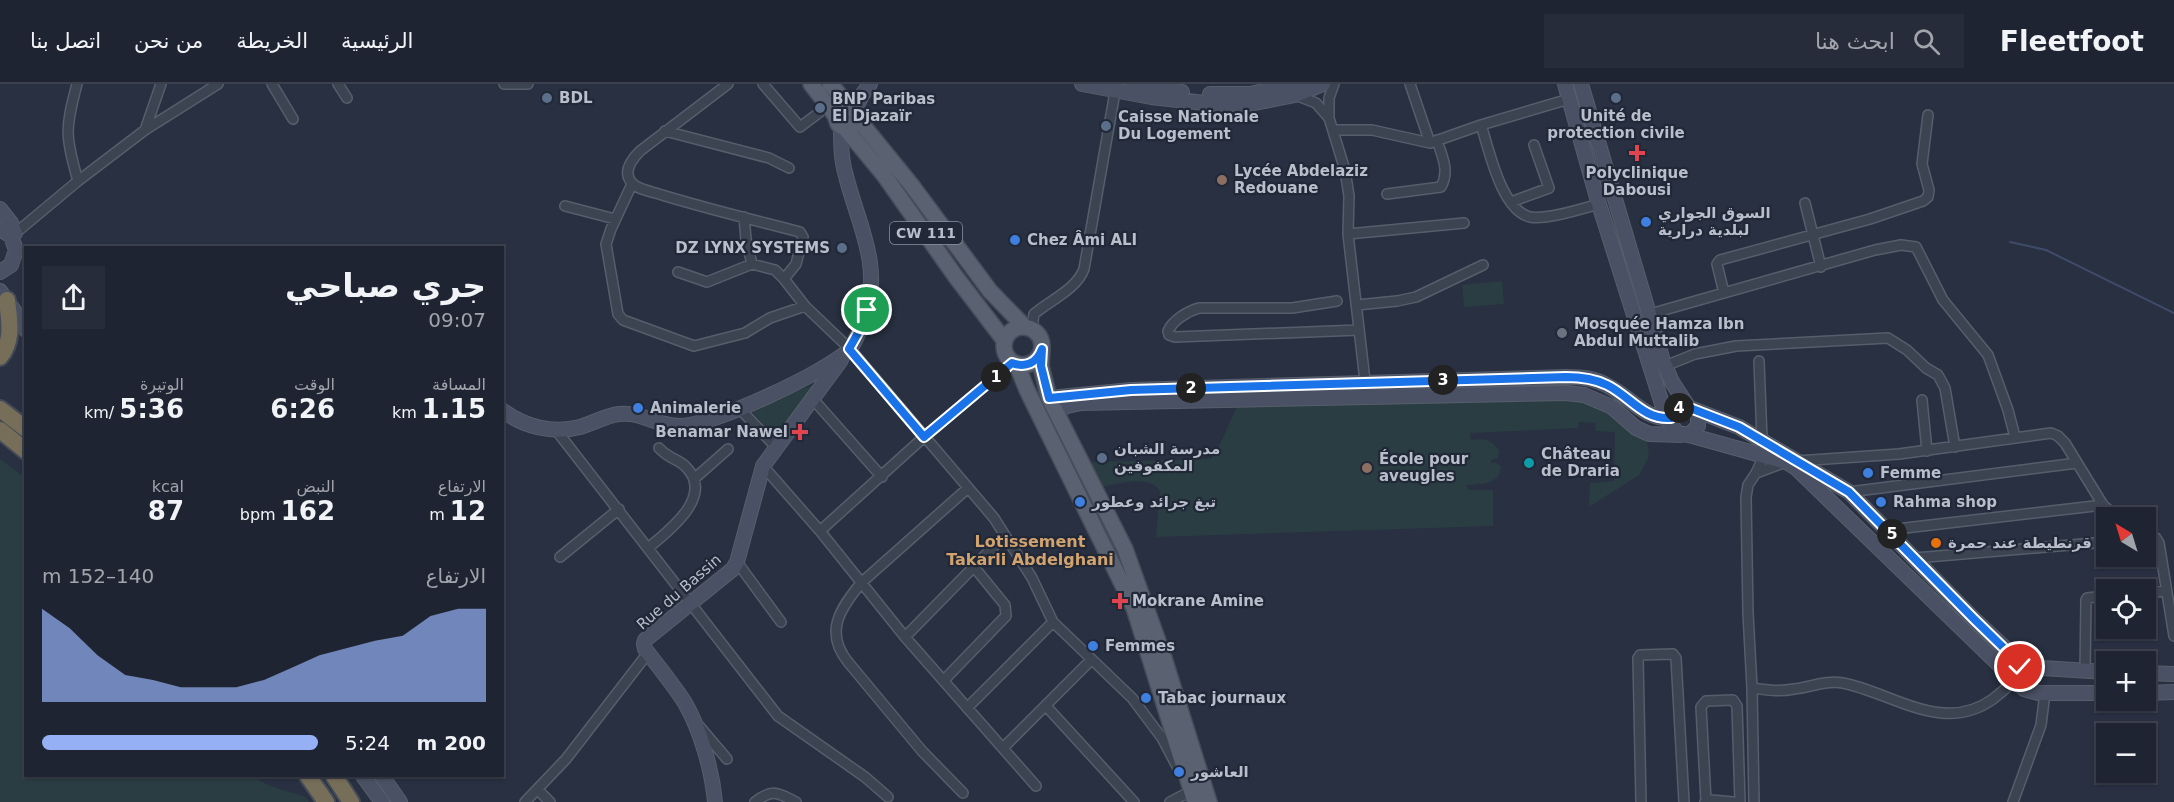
<!DOCTYPE html>
<html lang="ar">
<head>
<meta charset="utf-8">
<style>
	body { margin:0; font-family:"DejaVu Sans","Noto Sans Arabic",sans-serif; background:#262c39; color:#f1f3f6; direction:rtl; height:100vh; display:flex; flex-direction:column; font-size:22px; white-space:nowrap }
	* { box-sizing:border-box; margin:0 }
	p { font-size:20px; color:#a1a4ab }
	.icon { flex:none; width:33px; height:33px; fill:none; stroke:currentColor; stroke-width:2; stroke-linecap:round; stroke-linejoin:round }
	.map { position:relative; flex:1; overflow:hidden; direction:ltr }
	.panel { position:absolute; left:24px; top:162px; width:480px; height:531px; display:flex; flex-direction:column; background:#1e2431; border-radius:0px; box-shadow:0 2px 4px #0004,0 0 0 2px #3c414d; direction:rtl }
	.panel>* { flex:none }
	.needle { width:39px; rotate:322deg }
	.buttons { position:absolute; left:2096px; top:423px; display:grid; gap:12px }
	.buttons a { display:grid; place-items:center; width:60px; height:60px; border-radius:0px; background:#1e2431; box-shadow:0 2px 4px #0004,0 0 0 2px #3c414d; font-size:30px }
	.pin { position:absolute; display:grid; place-items:center; width:51px; height:51px; color:#fff; margin:-26px; border:3px solid #fff; border-radius:50%; box-shadow:0 2px 6px #0007 }
	.km { position:absolute; width:30px; height:30px; margin:-15px; border-radius:50%; background:#222; color:#fff; font-size:16px; line-height:30px; text-align:center }
	.round { display:grid; place-items:center; flex:none; width:63px; height:63px; border-radius:0px; background:#262c39 }
	.overview { display:flex; align-items:center; justify-content:space-between; height:102px; padding:0 18px }
	h1 { font-size:33px; font-weight:700; line-height:45px }
	.metrics { display:grid; grid-template-columns:repeat(3,1fr); gap:9px; height:102px; padding:6px 18px }
	.metrics div { display:grid; align-content:center }
	.metrics b { font-size:26px; font-weight:700 }
	.metrics small { font-size:16px; font-weight:400 }
	.metrics p { font-size:16px }
	.chart { height:168px; padding:12px 18px }
	.chart p { display:flex; justify-content:space-between }
	.chart svg { width:100%; height:108px; margin-top:6px; fill:#95b0f4; opacity:.7 }
	ul { padding:0 18px; list-style:none; font-size:20px }
	li { display:grid; grid-template-columns:96px 72px 1fr; align-items:center; height:45px }
	li i { height:15px; border-radius:8px; background:#95b0f4 }
	header { display:flex; align-items:center; gap:36px; box-sizing:border-box; height:84px; padding:0 30px; background:#1e2431; border-bottom:2px solid #3c414d }
	header strong { font-size:28px }
	nav { display:flex; gap:33px; margin-inline-start:auto; font-size:21px }
	.search { width:420px; height:54px; background:#262c39; display:flex; align-items:center; gap:15px; box-sizing:border-box; padding:0 21px; border-radius:0px; color:#a1a4ab; font-size:22px }
	.map>svg:first-child { display:block }
	.green { fill:#2a3d42 }
	.lines { fill:none; stroke-linecap:round; stroke-linejoin:round }
	.stream { stroke:#3f4c69; stroke-width:2 }
	.street-casing { stroke:#575e6b; stroke-width:12 }
	.secondary-casing { stroke:#575e6b; stroke-width:16 }
	.primary-casing { stroke:#464c5a; stroke-width:18 }
	.highway-casing { stroke:#444b58; stroke-width:20 }
	.street { stroke:#3c4351; stroke-width:9 }
	.secondary { stroke:#4a5164; stroke-width:14 }
	.primary { stroke:#5a6271; stroke-width:15 }
	.highway { stroke:#776e59; stroke-width:16 }
	.route-casing { stroke:#fff; stroke-width:12 }
	.route { stroke:#1a73e8; stroke-width:8 }
	.service-dot { fill:#5c6f8a; stroke:#212837; stroke-width:2 }
	.health-dot { fill:#e0444e; stroke:#212837; stroke-width:2 }
	.education-dot { fill:#8d6e63; stroke:#212837; stroke-width:2 }
	.shop-dot { fill:#3f7fe0; stroke:#212837; stroke-width:2 }
	.worship-dot { fill:#6b7280; stroke:#212837; stroke-width:2 }
	.culture-dot { fill:#0f9aa8; stroke:#212837; stroke-width:2 }
	.food-dot { fill:#e8710a; stroke:#212837; stroke-width:2 }
	.labels { text-anchor:middle; dominant-baseline:central; stroke-width:4.5; stroke-linejoin:round; paint-order:stroke }
	.shield { fill:#212837; stroke:#8b919f; stroke-width:1.5 }
	.shield-label { font-size:14px; font-weight:bold; fill:#b9becb }
	.poi-label { font-size:15px; font-weight:bold; fill:#b9becb; stroke:#212837; text-anchor:start }
	.street-label { font-size:15px; fill:#b9becb; stroke:#212837 }
	.neighbourhood-label { font-size:16px; font-weight:bold; fill:#d2a36e; stroke:#212837 }
</style>
</head>
<body>
<header>
<strong>Fleetfoot</strong>
<div class="search"><svg class="icon" aria-label="search" viewBox="0 0 24 24"><circle cx="10" cy="10" r="6"/><path d="M15 15l6 6"/></svg>ابحث هنا</div>
<nav><a>الرئيسية</a><a>الخريطة</a><a>من نحن</a><a>اتصل بنا</a></nav>
</header>
<div class="map">
<svg width="2174" height="718" viewBox="0 0 2174 718">
	<rect width="100%" height="100%" fill="#283041"/>
	<path class="green" d="M1502,197L1504,220L1464,223L1462,201Z
		M817,299L778,352L772,351L751,326Z
		M1559,311L1600,322L1635,347L1647,359L1649,366L1648,375L1639,391L1589,423L1590,399L1614,397L1615,348L1596,347L1595,339L1579,338L1578,344L1470,349L1471,356C1483,354 1491,355 1499,366L1498,374L1491,376V379H1496L1501,382C1501,401 1480,400 1467,401L1468,406H1493V442L1156,453L1160,407C1149,390 1119,400 1102,403L1089,378L1210,375L1216,369L1239,318Z
		M0,375L25,394L26,692H251L270,702L306,713L309,718H0Z"/>
	<g class="lines">
		<path class="stream" d="M2010,158L2046,166L2174,229"/>
		<g class="street-casing">
			<path id="street" d="M77,0C65,45 65,52 78,97
				M272,0L293,35
				M338,0L347,14
				M504,0H528
				M728,0L640,67C632,75 622,88 632,99C638,106 654,108 662,111C708,125 754,136 800,148L803,153L796,180L784,195
				M763,0L800,43L828,22
				M1410,0L1430,59
				M1295,11L1316,19L1329,34V14L1334,0
				M1569,15L1481,41C1489,65 1501,126 1530,133C1547,136 1581,125 1599,120
				M1329,34L1345,86L1349,112L1348,150L1367,314
				M145,46L161,0
				M1333,46H1372L1430,59L1481,41
				M665,47L769,74L789,84
				M632,100L611,145L606,160L618,230L623,236L694,262L745,249L770,234L805,222
				M1387,110L1441,103C1450,86 1442,73 1437,56
				M1511,118L1549,104L1534,61
				M1805,119L1821,183
				M565,122L615,135
				M744,133L746,155L752,180
				M1348,150L1464,139
				M12,152L78,97L145,46L218,0
				M678,188L707,198L752,180L775,186L784,195L805,222L850,265L994,434L1032,494L1053,538L1132,614L1162,654L1179,686
				M1724,209L1717,180L1720,176L1870,135L1923,117L1928,113L1929,106L1922,80L1928,31
				M1337,217L1292,224H1199C1188,227 1173,236 1168,247L1169,251L1175,253L1359,246
				M1357,221L1397,217L1416,213L1483,181
				M1650,230L1875,166L1901,161L1916,163L1943,216L1988,271L2008,326L2015,353
				M1032,245L1034,230C1050,216 1076,206 1084,185L1115,8
				M1759,277L1762,356
				M1665,282L1695,270L1736,262L1888,254L1907,266L1926,284L1938,291L1945,304L1955,363
				M812,314L882,393
				M1922,316L1927,367
				M739,324L776,363
				M556,346L778,632L865,693L888,713
				M1764,372L1756,389L1786,378
				M1797,377L1899,370L2051,349L2058,352L2065,359L2103,421L2118,434
				M763,382L820,447L905,553L1036,702
				M1756,389L1748,401L1746,413L1748,529L1752,604C1767,606 1779,608 1794,605C1811,603 1826,596 1843,599C1893,609 1943,651 1993,615C2000,609 2008,604 2013,596
				M694,395L728,365
				M1849,408L2077,379
				M1888,446L2103,421
				M820,447L924,353L1012,279
				M2145,450L2156,454L2159,459L2174,552
				M648,464C669,447 716,411 685,382C678,375 669,375 659,364
				M560,473L619,425
				M1915,474L2106,458
				M737,478L781,538
				M2145,509L2166,507
				M905,553L1004,452
				M2085,588L2086,516L2087,514L2106,512
				M944,596L1006,532L1005,521L974,483
				M1752,604L1754,718
				M1046,622L1134,718
				M967,624L1053,538
				M699,642L727,675
				M1004,663L1091,576
				M538,706L550,718
				M963,709L922,667L848,578C824,548 840,525 861,499L968,404
				M1706,717L1701,623L1706,617L1733,616L1737,622L1740,718
				M525,718L566,675L648,569
				M755,718C773,704 778,709 796,718
				M1170,718L1191,707L1189,704
				M1641,718L1638,574L1640,571L1673,570L1676,574L1684,718
				M1705,718L1711,716L1733,718
				M2013,718L2041,641L2045,609"/>
		</g>
		<g class="secondary-casing">
			<path id="secondary" d="M1082,0L1151,13L1214,20H1249L1295,11L1323,0
				M1132,0L1182,8
				M1565,0L1598,117L1663,323L1672,332
				M1581,0L1663,277L1672,298L1689,324
				M1210,10H1250L1297,0
				M855,26L862,11L870,0
				M0,125L11,139L15,149
				M0,145L11,152L16,166L11,181L0,188
				M0,207L15,228L26,246
				M1049,314L1131,306L1566,293C1581,293 1595,294 1608,302C1631,313 1644,336 1671,334
				M1690,324L1698,331V342L1689,351L1677,349L1671,340L1672,332L1680,324H1690L1739,343L1849,408L1974,535L2018,576L2042,584L2106,588
				M502,326C524,343 553,350 580,343C593,339 605,332 619,330C641,327 659,343 680,342C711,342 827,288 849,266C857,257 862,240 866,229C882,181 857,137 846,92C841,76 841,59 841,42
				M1056,328L1067,322L1081,319L1565,309L1584,311L1612,323L1636,344L1649,350L1681,351
				M1689,351L1786,378L1796,384L2024,605L2038,609H2106
				M2145,589L2174,590
				M2145,609L2174,608
				M363,692L382,718
				M382,692L400,718
				M715,718C712,686 701,647 685,619C673,600 658,582 645,565L644,560L645,556L733,485L737,478L763,382L841,276"/>
		</g>
		<g class="primary-casing">
			<path id="primary" d="M811,0L835,31
				M830,0L857,30L856,38C850,45 844,45 838,40L835,31L840,24L848,22
				M857,34L913,103L990,207L1025,243
				M845,44L884,91L956,193L1004,256
				M1004 262a19 19 0 1 1 38 0a19 19 0 1 1-38 0Z
				M1042,265L1041,282L1049,314L1125,465L1163,571L1209,718
				M1017,281L1027,306L1134,524L1195,718"/>
		</g>
		<g class="highway-casing">
			<path id="highway" d="M0,273C14,256 9,236 7,216
				M0,325L26,345
				M0,346L26,367
				M308,692L326,718
				M334,692L351,718"/>
		</g>
		<use href="#street" class="street"/>
		<use href="#secondary" class="secondary"/>
		<use href="#primary" class="primary"/>
		<use href="#highway" class="highway"/>
	</g>
	<g class="lines">
		<g class="route-casing">
			<path id="route" d="M867,226L858,249L849,265L924,353L1012,279C1026,284 1037,279 1042,265L1041,282L1049,314L1131,306L1566,293C1580,293 1593,294 1607,301C1630,312 1643,336 1671,334L1677,325L1690,324L1739,343L1849,408L1974,535L2011,571L2023,579L2020,583"/>
		</g>
		<use href="#route" class="route"/>
	</g>
	<g class="service-dot">
		<circle cx="547" cy="14" r="6"/>
		<circle cx="1616" cy="14" r="6"/>
		<circle cx="820" cy="24" r="6"/>
		<circle cx="1106" cy="42" r="6"/>
		<circle cx="842" cy="164" r="6"/>
		<circle cx="1102" cy="374" r="6"/>
	</g>
	<g class="health-dot">
		<path d="M1634 60h6v6h6v6h-6v6h-6v-6h-6v-6h6z"/>
		<path d="M797 339h6v6h6v6h-6v6h-6v-6h-6v-6h6z"/>
		<path d="M1117 508h6v6h6v6h-6v6h-6v-6h-6v-6h6z"/>
	</g>
	<g class="education-dot">
		<circle cx="1222" cy="96" r="6"/>
		<circle cx="1367" cy="384" r="6"/>
	</g>
	<g class="shop-dot">
		<circle cx="1646" cy="138" r="6"/>
		<circle cx="1015" cy="156" r="6"/>
		<circle cx="638" cy="324" r="6"/>
		<circle cx="1868" cy="389" r="6"/>
		<circle cx="1080" cy="418" r="6"/>
		<circle cx="1881" cy="418" r="6"/>
		<circle cx="1093" cy="562" r="6"/>
		<circle cx="1146" cy="614" r="6"/>
		<circle cx="1179" cy="688" r="6"/>
	</g>
	<circle class="worship-dot" cx="1562" cy="249" r="6"/>
	<circle class="culture-dot" cx="1529" cy="379" r="6"/>
	<circle class="food-dot" cx="1936" cy="459" r="6"/>
	<g class="labels">
		<rect class="shield" x="890" y="138" width="72" height="22" rx="4.5"/>
		<g class="shield-label">
			<text x="926" y="149">CW 111</text>
		</g>
		<g class="poi-label">
			<text x="559" y="14">BDL</text>
			<text x="832" y="15">BNP Paribas<tspan x="832" dy="17">El Djazaïr</tspan></text>
			<text x="1616" y="32" text-anchor="middle">Unité de<tspan x="1616" dy="17">protection civile</tspan></text>
			<text x="1118" y="33">Caisse Nationale<tspan x="1118" dy="17">Du Logement</tspan></text>
			<text x="1234" y="87">Lycée Abdelaziz<tspan x="1234" dy="17">Redouane</tspan></text>
			<text x="1637" y="89" text-anchor="middle">Polyclinique<tspan x="1637" dy="17">Dabousi</tspan></text>
			<text x="1658" y="129">السوق الجواري<tspan x="1658" dy="17">لبلدية درارية</tspan></text>
			<text x="1027" y="156">Chez Âmi ALI</text>
			<text x="830" y="164" text-anchor="end">DZ LYNX SYSTEMS</text>
			<text x="1574" y="240">Mosquée Hamza Ibn<tspan x="1574" dy="17">Abdul Muttalib</tspan></text>
			<text x="650" y="324">Animalerie</text>
			<text x="788" y="348" text-anchor="end">Benamar Nawel</text>
			<text x="1114" y="365">مدرسة الشبان<tspan x="1114" dy="17">المكفوفين</tspan></text>
			<text x="1541" y="370">Château<tspan x="1541" dy="17">de Draria</tspan></text>
			<text x="1379" y="375">École pour<tspan x="1379" dy="17">aveugles</tspan></text>
			<text x="1880" y="389">Femme</text>
			<text x="1092" y="418">تبغ جرائد وعطور</text>
			<text x="1893" y="418">Rahma shop</text>
			<text x="1948" y="459">قرنطيطة عند حمرة</text>
			<text x="1132" y="517">Mokrane Amine</text>
			<text x="1105" y="562">Femmes</text>
			<text x="1158" y="614">Tabac journaux</text>
			<text x="1191" y="688">العاشور</text>
		</g>
		<g class="street-label">
			<text transform="translate(679 508) rotate(-41)">Rue du Bassin</text>
		</g>
		<g class="neighbourhood-label">
			<text x="1030" y="457">Lotissement<tspan x="1030" dy="18">Takarli Abdelghani</tspan></text>
		</g>
	</g>
</svg>
<div class="buttons">
<a><svg class="needle" viewBox="-14 -14 28 28"><path d="M0-13l5 13h-10z" fill="#e53935"/><path d="M0 13l5-13h-10z" fill="#a1a4ab"/></svg></a>
<a><svg class="icon" aria-label="locate" viewBox="0 0 24 24"><circle cx="12" cy="12" r="6"/><path d="M12 2v4M12 18v4M2 12h4M18 12h4"/></svg></a>
<a>+</a>
<a>−</a>
</div>
<div class="pin" style="left:867px;top:226px;background:#1e9e55"><svg class="icon" aria-label="arrive" viewBox="0 0 24 24"><path d="M6 21V4h12l-3 4 3 4H6"/></svg></div>
<div class="pin" style="left:2020px;top:583px;background:#d93025"><svg class="icon" aria-label="check" viewBox="0 0 24 24"><path d="M5 12l5 5 9-10"/></svg></div>
<b class="km" style="left:996px;top:293px">1</b>
<b class="km" style="left:1191px;top:304px">2</b>
<b class="km" style="left:1443px;top:296px">3</b>
<b class="km" style="left:1679px;top:324px">4</b>
<b class="km" style="left:1892px;top:450px">5</b>
<section class="panel">
<div class="overview"><div><h1>جري صباحي</h1><p>09:07</p></div><a class="round"><svg class="icon" aria-label="share" viewBox="0 0 24 24"><path d="M12 15V3M7 8l5-5 5 5M5 13v7h14v-7"/></svg></a></div>
<div class="metrics">
<div><p>المسافة</p><b>1.15<small> km</small></b></div>
<div><p>الوقت</p><b>6:26</b></div>
<div><p>الوتيرة</p><b>5:36<small> /km</small></b></div>
</div>
<div class="metrics">
<div><p>الارتفاع</p><b>12<small> m</small></b></div>
<div><p>النبض</p><b>162<small> bpm</small></b></div>
<div><p>kcal</p><b>87</b></div>
</div>
<div class="chart"><p><span>الارتفاع</span>140–152 m</p>
<svg viewBox="0 0 160 44" preserveAspectRatio="none"><path d="M0 44V6L10 14L20 25L30 33L40 35L50 38L60 38L70 38L80 35L90 30L100 25L110 22L120 19L130 17L140 9L150 6L160 6V44z"/></svg>
</div>
<ul>
<li><b>200 m</b>5:24<i style="width:100%"></i></li>
</ul>
</section>
</div>
</body>
</html>
